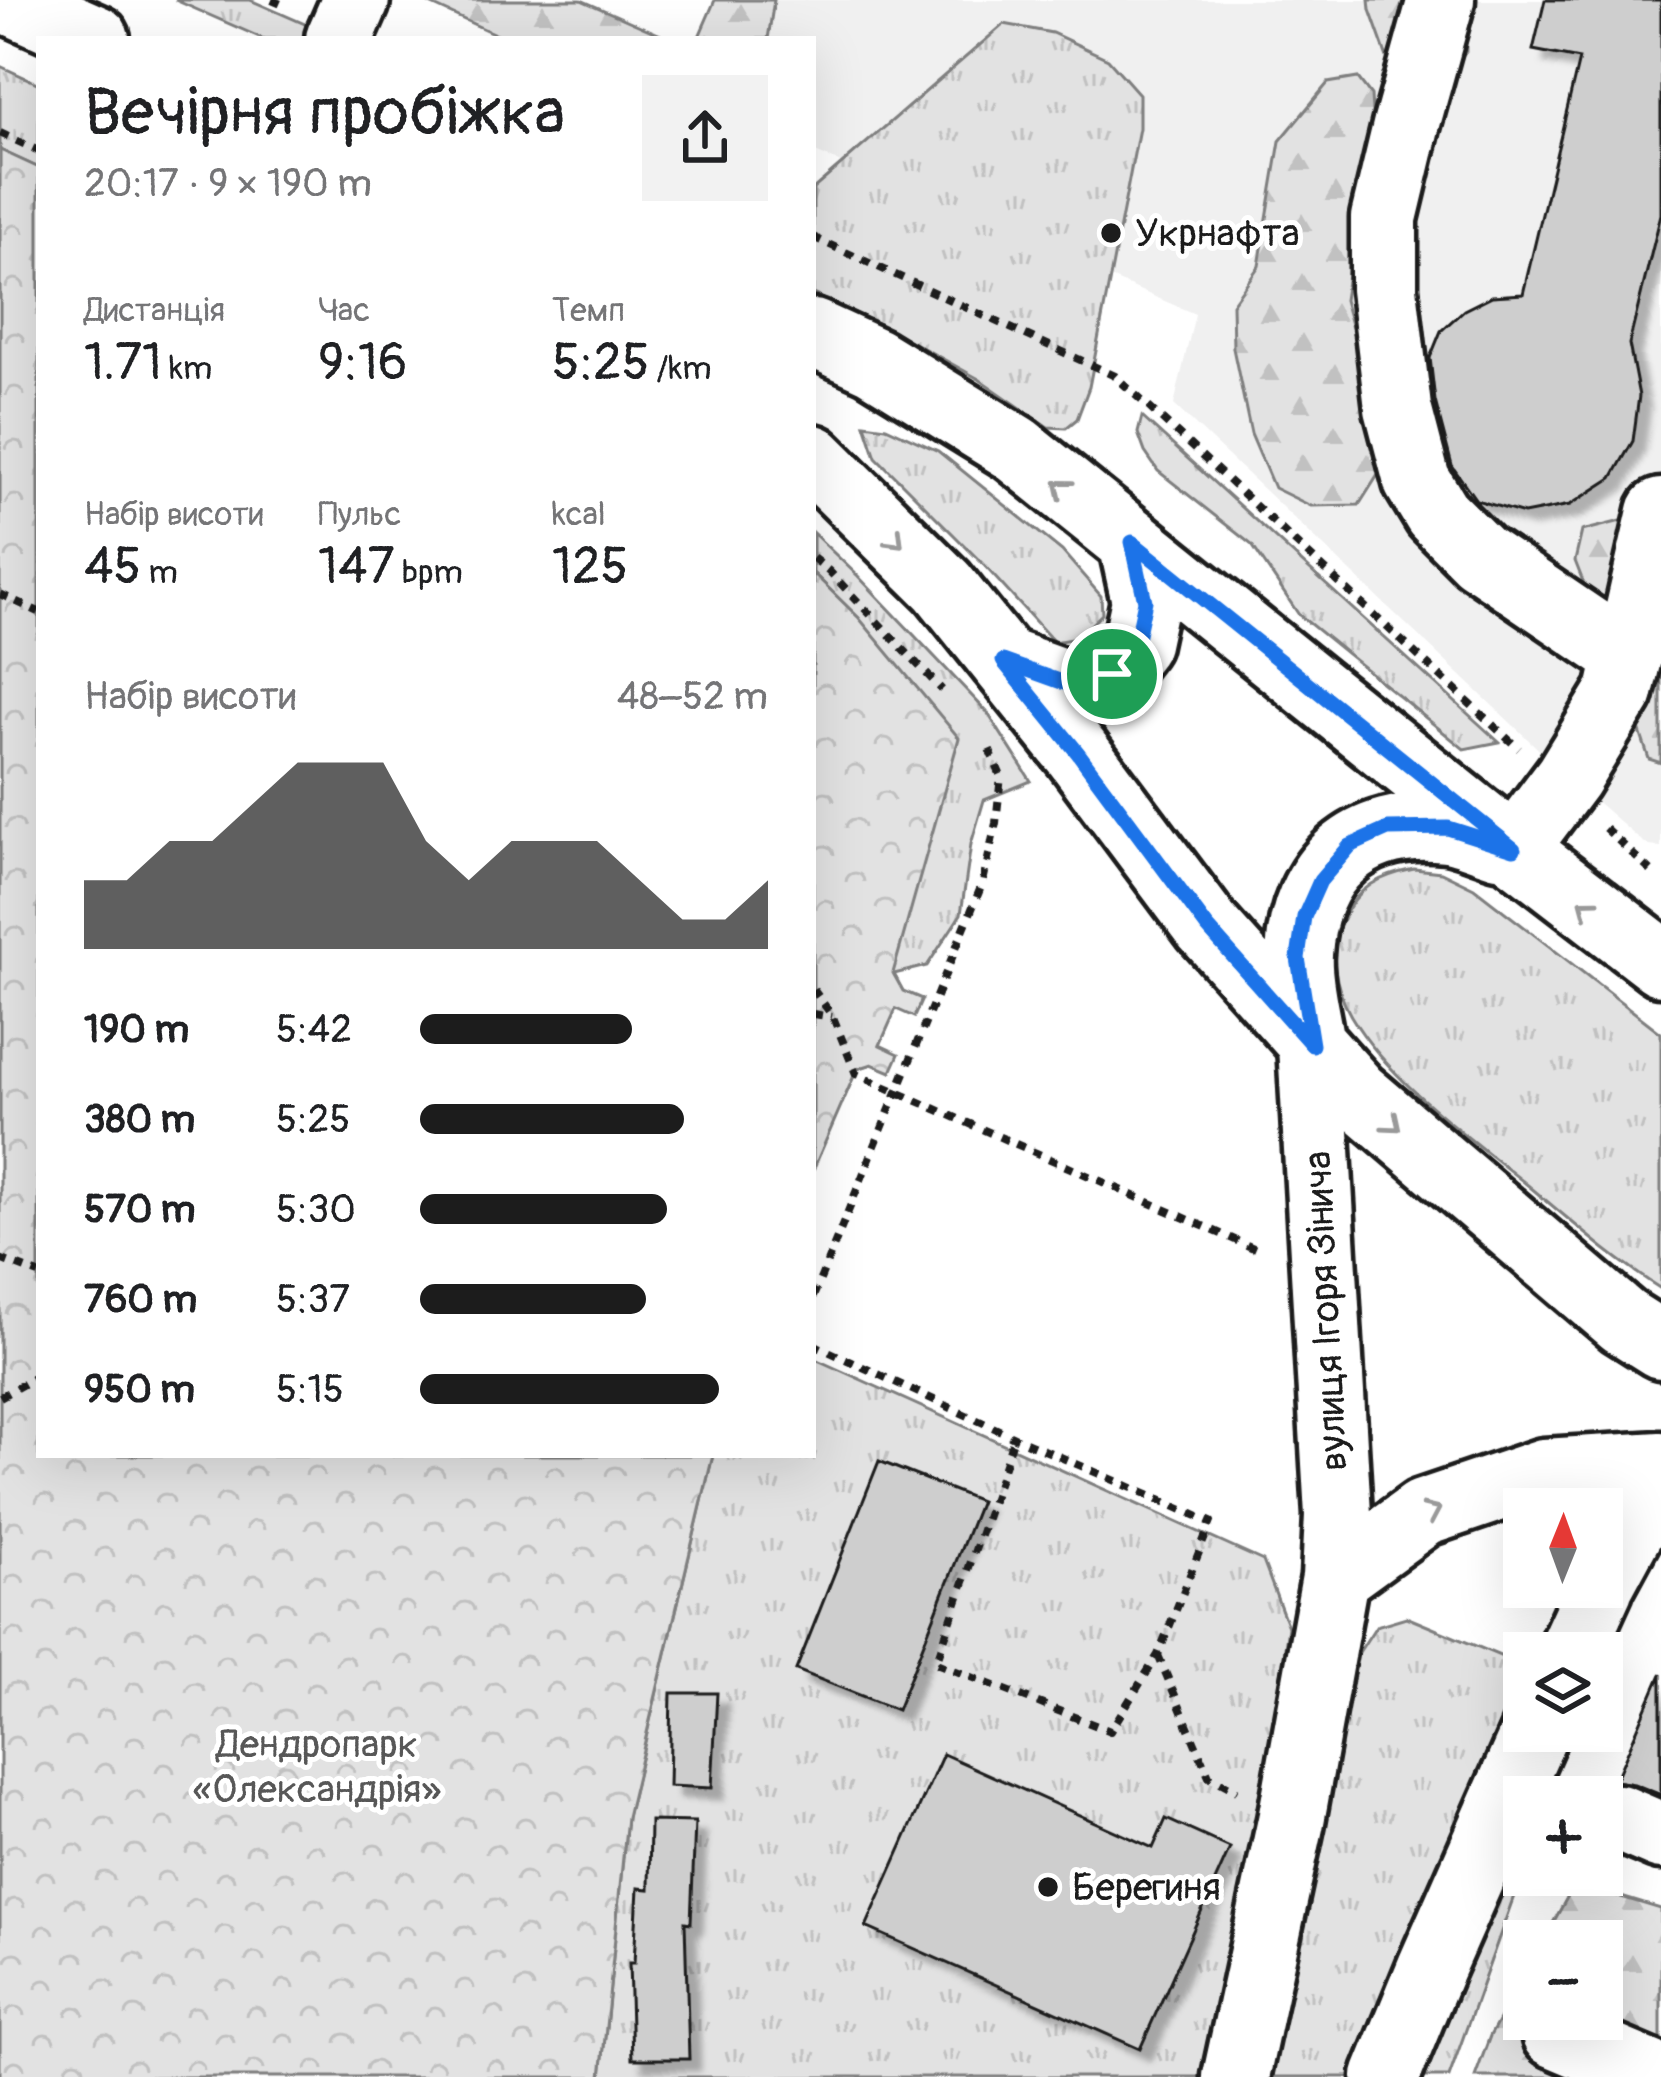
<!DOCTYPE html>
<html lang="uk">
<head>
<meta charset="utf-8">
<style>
	body { margin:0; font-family:Pangolin,sans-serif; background:#f2f2f2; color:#202124; height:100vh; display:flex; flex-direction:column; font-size:45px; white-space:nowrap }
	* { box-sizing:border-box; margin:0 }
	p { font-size:39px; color:#757577 }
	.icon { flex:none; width:66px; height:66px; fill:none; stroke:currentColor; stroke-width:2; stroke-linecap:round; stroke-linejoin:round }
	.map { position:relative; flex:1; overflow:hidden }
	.drawer { position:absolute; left:36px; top:36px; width:780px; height:1422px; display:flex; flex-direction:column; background:#fff; border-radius:0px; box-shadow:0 12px 48px #0002 }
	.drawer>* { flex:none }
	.needle { width:78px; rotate:1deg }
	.tools { position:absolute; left:1503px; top:1488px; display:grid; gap:24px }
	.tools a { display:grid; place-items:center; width:120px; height:120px; border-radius:0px; background:#fff; box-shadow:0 12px 48px #0002; font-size:60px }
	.pin { position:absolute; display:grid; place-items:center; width:102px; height:102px; color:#fff; margin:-51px; border:6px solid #fff; border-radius:50%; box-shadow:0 3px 12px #0007 }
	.round { display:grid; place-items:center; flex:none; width:126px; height:126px; border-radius:0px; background:#f2f2f2 }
	.headline { display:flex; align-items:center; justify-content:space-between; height:204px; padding:0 48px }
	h1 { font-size:66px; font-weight:600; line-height:90px }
	.stats { display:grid; grid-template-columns:repeat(3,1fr); gap:18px; height:204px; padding:12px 48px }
	.stats div { display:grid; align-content:center }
	.stats b { font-size:51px; font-weight:600 }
	.stats small { font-size:33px; font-weight:400 }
	.stats p { font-size:33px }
	.chart { height:336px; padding:24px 48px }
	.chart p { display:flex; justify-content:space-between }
	.chart svg { width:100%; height:216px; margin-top:12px; fill:#1c1c1c; opacity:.7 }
	ul { padding:0 48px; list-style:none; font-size:39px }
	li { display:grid; grid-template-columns:192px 144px 1fr; align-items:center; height:90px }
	li i { height:30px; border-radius:15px; background:#1c1c1c }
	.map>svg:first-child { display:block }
	.built { fill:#f0f0f0 }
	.grass { fill:url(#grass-tufts); stroke:#7f7f7f; stroke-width:3 }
	.forest { fill:url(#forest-firs); stroke:#7f7f7f; stroke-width:3 }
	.park { fill:url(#park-crowns); stroke:#7f7f7f; stroke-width:3 }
	.building { fill:#cecece; stroke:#1c1c1c; stroke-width:3; filter:url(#shadow) }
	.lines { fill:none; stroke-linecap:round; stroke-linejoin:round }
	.minor-casing { stroke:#1c1c1c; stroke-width:75 }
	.major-casing { stroke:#1c1c1c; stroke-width:75 }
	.path { stroke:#1c1c1c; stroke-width:8; stroke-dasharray:9 9; stroke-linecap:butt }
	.minor { stroke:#fff; stroke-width:66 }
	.major { stroke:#fff; stroke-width:66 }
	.oneway { stroke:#999 }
	.route-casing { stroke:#fff; stroke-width:24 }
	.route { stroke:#1a73e8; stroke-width:15 }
	.poi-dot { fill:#1c1c1c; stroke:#fff; stroke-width:4.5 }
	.labels { text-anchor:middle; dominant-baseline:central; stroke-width:10; stroke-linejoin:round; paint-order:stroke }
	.poi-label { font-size:39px; fill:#1c1c1c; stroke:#fff; text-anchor:start }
	.street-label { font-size:39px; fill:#1c1c1c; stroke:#fff }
	.park-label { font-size:39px; fill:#575757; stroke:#fff }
</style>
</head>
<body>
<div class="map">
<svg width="1661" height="2077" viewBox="0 0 1661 2077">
	<defs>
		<pattern id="grass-tufts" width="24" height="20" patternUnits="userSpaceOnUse" patternTransform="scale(3)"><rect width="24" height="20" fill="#e2e2e2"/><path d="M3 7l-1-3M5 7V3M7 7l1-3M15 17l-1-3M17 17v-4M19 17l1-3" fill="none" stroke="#c1c1c1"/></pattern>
		<pattern id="forest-firs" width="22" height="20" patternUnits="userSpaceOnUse" patternTransform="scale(3)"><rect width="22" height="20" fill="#e2e2e2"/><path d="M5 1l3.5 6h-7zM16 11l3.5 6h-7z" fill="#c1c1c1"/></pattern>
		<pattern id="park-crowns" width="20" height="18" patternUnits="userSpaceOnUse" patternTransform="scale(3)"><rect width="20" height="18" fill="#e2e2e2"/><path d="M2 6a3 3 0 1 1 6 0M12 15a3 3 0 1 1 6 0" fill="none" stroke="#c1c1c1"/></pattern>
		<filter id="shadow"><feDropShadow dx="11" dy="11" stdDeviation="3" flood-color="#0004"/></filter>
	</defs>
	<rect width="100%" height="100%" fill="#fff"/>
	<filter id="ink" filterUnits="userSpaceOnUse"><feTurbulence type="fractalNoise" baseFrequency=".00833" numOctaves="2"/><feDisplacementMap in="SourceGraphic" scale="24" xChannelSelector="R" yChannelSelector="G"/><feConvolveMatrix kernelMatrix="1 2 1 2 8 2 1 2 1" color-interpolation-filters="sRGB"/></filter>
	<g filter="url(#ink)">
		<path class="built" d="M774,0H1661V847L1649,846L1638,838L1568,777L1174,405L1195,314L813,151V39H768Z"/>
		<path class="grass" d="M175,0H250L323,32L316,39H264Z
			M1004,24L1052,33L1108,59L1139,94V128L1089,387L1077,419L1066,428L1048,427L979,379L880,324L813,294V189Z
			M0,66L39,84V168L0,150Z
			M1142,417L1499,742L1464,749L1299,615L1252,545L1158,471L1145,452L1138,433Z
			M865,424L886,427L938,451L1062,551L1101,596L1102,614L1077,638L1054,642L982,563L876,457Z
			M813,533L858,576L987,712L1031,781L984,800L971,844L961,914L927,966L894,974L903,991L872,1064L857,1069L842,1104L859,618L813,573Z
			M1414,869L1441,872L1474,888L1661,1033V1289C1615,1260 1572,1222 1530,1187C1471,1139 1390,1082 1351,1016C1334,987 1328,950 1343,919C1358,886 1380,876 1414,869Z
			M813,1358L1263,1561L1288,1627L1252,1879L1203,2077H601L627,1818L713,1455H813Z
			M1406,1617L1510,1660L1522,1696L1363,2077H1261L1354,1660L1376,1626Z
			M1524,1821V1868L1449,2077H1407Z"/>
		<path class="forest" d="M421,0H581L670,39H506Z
			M715,0H774L768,39H698Z
			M1369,0H1461L1465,9L1466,51L1442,80L1389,63L1370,10Z
			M1358,78L1371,95L1374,143L1356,224L1344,300L1357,346L1381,400L1383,467L1359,505L1311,506L1274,488L1251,434L1233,348L1232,304L1259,266L1280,141L1328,83Z
			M1629,519L1661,552V763L1649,759L1632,707L1575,561L1582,531Z
			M1575,1883L1661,1909V2077H1475L1490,2036L1524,1975V2019H1602V1941H1543Z"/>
		<path class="park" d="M0,150L39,168V1455H713L627,1817L601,2077H0Z
			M813,573L859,618L959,738L893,973L903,991L922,999L914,1017L896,1009L880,1045L899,1054L891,1072L872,1064L857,1069L813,1170Z"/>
		<path class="building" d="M1545,0H1661V214L1629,344L1639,396L1633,441L1612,478L1570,505L1524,514L1476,500L1452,466L1435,401L1430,358L1441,331L1464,310L1492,296L1523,294L1579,59L1533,50Z
			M879,1461L980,1501L897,1710L796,1670Z
			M1661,1674V1795L1634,1784L1615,1781Z
			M671,1693H717L712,1788L669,1786Z
			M943,1754L1153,1848L1166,1819L1230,1848L1140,2049L866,1927Z
			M650,1821L695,1822L691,1923L685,1922L689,2059H632L629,1963H634L638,1888L649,1889Z"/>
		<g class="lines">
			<g class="minor-casing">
				<path id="minor" d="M1441,0L1406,126L1384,218V289L1398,408L1417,481L1437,514L1479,556L1628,657
					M339,39L356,0
					M1514,849L1568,777L1620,692L1661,512
					M1335,1577L1423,1513L1544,1472L1661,1465
					M1602,1582L1661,1473
					M1570,1653L1600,1587
					M1619,1818L1661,1836
					M1555,2034L1657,2077
					M1236,2077L1291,1821L1335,1577L1338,1515L1311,1045
					M1386,2077L1431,1967L1535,1731"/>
			</g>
			<g class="major-casing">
				<path id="major" d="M8,0L96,39
					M813,333L874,361L1015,448L1514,849L1661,962
					M813,458L943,586L1077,753L1207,927L1356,1093L1623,1321L1661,1345
					M1003,661L1067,684L1112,674L1136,643L1145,601L1132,542
					M1311,1045C1307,1016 1297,983 1299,954C1304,868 1360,818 1446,828C1463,830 1482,839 1499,844"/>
			</g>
			<path class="path" d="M272,0L288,7
				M0,133L39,151
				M813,237L1115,376L1519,749
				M813,558L829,571L942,690
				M0,594L39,612
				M1605,828L1655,875
				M813,989L833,1017L856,1074L1258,1250
				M813,1014L832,1017
				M0,1259L39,1274
				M813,1297L983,882L996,823L1001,776L986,742
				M813,1344L1014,1437L1211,1522L1158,1655L1110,1731L936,1663L1014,1437
				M0,1397L39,1375
				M1158,1655L1209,1776L1237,1791"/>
			<use href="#minor" class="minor"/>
			<use href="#major" class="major"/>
		</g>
		<defs><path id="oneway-chevron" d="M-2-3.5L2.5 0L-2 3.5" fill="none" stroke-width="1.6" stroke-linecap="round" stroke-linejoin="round" transform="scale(3)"/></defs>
		<g class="oneway">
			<use href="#oneway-chevron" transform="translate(1062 487) rotate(-141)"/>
			<use href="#oneway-chevron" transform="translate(896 540) rotate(45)"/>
			<use href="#oneway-chevron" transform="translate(1587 906) rotate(-143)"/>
			<use href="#oneway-chevron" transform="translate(1393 1124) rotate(40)"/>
			<use href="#oneway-chevron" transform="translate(1432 1512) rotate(-24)"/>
		</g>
	</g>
	<g class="lines" filter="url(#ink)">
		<g class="route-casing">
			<path id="route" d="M1132,542L1514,849L1448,828L1388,829L1350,846L1320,881L1304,917L1298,958L1312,1045L1207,927L1078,753L1003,661L1067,684L1112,674L1136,643L1145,601Z"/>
		</g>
		<use href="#route" class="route"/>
	</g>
	<g class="poi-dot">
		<circle cx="1111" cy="233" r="12"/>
		<circle cx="1048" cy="1887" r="12"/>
	</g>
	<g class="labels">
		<g class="poi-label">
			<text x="1135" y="233">Укрнафта</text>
			<text x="1072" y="1887">Берегиня</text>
		</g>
		<g class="street-label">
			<text transform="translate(1326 1311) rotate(-93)">вулиця Ігоря Зінича</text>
		</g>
		<g class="park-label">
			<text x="317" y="1744">Дендропарк<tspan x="317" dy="45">«Олександрія»</tspan></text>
		</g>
	</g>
</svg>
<div class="tools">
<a><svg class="needle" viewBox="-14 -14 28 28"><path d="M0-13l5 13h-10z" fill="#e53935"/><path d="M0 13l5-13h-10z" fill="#757577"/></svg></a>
<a><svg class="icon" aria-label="layers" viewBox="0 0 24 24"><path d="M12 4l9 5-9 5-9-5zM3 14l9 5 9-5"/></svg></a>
<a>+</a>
<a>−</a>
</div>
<div class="pin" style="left:1112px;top:674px;background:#1e9e55"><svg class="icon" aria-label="arrive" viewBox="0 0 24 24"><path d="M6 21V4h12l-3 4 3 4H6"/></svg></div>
<section class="drawer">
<div class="headline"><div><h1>Вечірня пробіжка</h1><p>20:17 · 9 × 190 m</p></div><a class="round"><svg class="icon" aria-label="share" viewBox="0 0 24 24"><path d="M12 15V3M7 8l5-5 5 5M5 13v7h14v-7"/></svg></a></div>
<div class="stats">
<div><p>Дистанція</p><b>1.71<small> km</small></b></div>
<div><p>Час</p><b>9:16</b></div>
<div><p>Темп</p><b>5:25<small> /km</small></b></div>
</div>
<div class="stats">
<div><p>Набір висоти</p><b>45<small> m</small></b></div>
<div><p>Пульс</p><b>147<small> bpm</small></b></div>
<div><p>kcal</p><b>125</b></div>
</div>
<div class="chart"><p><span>Набір висоти</span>48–52 m</p>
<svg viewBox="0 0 160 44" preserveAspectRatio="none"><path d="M0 44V30L10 30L20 22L30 22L40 14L50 6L60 6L70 6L80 22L90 30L100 22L110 22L120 22L130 30L140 38L150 38L160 30V44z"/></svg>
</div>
<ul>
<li><b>190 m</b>5:42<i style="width:61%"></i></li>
<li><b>380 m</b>5:25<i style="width:76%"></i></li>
<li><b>570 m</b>5:30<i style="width:71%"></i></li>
<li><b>760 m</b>5:37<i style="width:65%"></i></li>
<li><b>950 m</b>5:15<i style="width:86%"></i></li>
</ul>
</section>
</div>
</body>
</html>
